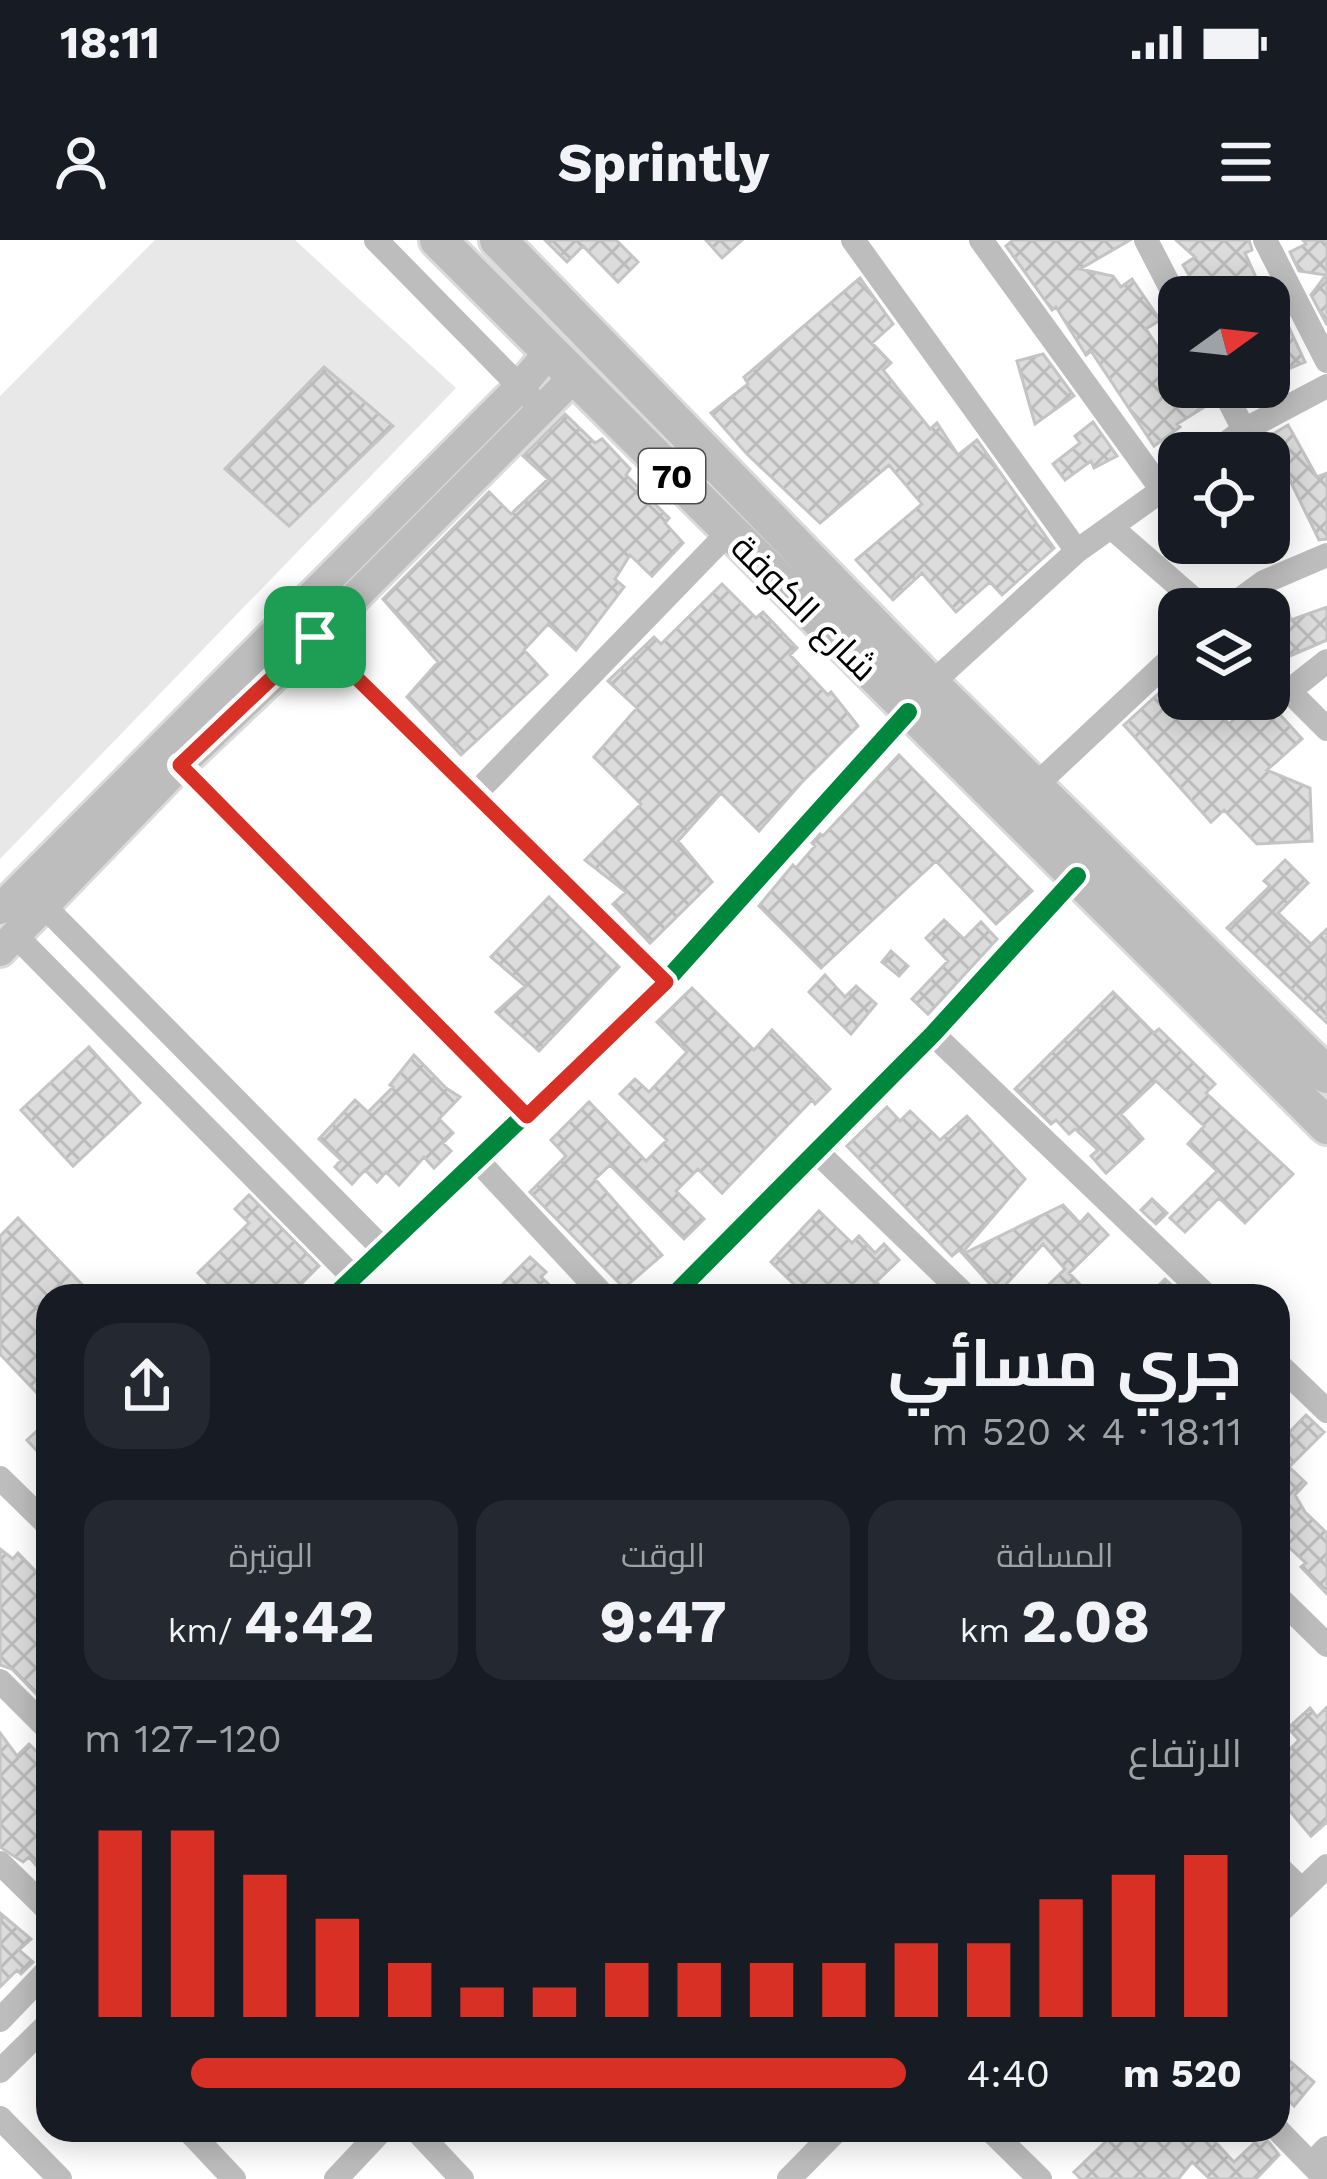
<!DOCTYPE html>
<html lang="ar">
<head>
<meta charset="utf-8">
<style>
	body { margin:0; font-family:"Work Sans",Cairo,sans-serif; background:#242831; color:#f1f3f6; direction:rtl; height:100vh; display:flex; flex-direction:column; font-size:45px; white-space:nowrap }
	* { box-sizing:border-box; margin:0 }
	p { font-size:39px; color:#9ea1a6 }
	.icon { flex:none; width:66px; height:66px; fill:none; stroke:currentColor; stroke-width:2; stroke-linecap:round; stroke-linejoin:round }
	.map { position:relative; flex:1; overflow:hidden; direction:ltr }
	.side { position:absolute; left:36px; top:1044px; width:1254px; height:858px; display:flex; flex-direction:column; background:#171b24; border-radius:36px; box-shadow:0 6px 30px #0003; direction:rtl }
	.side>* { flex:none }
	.needle { width:78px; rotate:75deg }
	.tools { position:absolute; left:1158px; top:36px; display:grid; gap:24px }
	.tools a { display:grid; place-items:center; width:132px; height:132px; border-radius:24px; background:#171b24; box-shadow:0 6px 30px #0003; font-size:60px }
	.pin { position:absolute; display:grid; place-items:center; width:102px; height:102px; color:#fff; margin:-51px; border-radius:24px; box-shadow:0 6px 18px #0006 }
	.round { display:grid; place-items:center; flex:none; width:126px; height:126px; border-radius:36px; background:#242831 }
	.headline { display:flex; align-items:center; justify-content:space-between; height:204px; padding:0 48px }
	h1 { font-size:66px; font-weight:700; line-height:90px }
	.metrics { display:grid; grid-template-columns:repeat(3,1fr); gap:18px; height:204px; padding:12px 48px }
	.metrics div { display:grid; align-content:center; border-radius:30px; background:#242831; text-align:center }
	.metrics b { font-size:60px; font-weight:700 }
	.metrics small { font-size:33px; font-weight:400 }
	.metrics p { font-size:33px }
	.chart { height:336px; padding:24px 48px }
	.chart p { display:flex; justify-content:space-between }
	.chart svg { width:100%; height:216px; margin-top:12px; stroke:#d93025; stroke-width:6 }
	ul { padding:0 48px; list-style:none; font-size:39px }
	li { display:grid; grid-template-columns:192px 144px 1fr; align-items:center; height:90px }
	li i { height:30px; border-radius:15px; background:#d93025 }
	.status { display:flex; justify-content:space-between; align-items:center; height:84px; padding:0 60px; background:#171b24; direction:ltr }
	.status svg { height:33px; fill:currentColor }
	header { display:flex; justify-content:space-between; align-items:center; height:156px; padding:0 48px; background:#171b24; font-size:54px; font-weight:700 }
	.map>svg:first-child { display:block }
	.green { fill:#e8e8e8 }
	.building { fill:url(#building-cross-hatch); stroke:#c4c4c4; stroke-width:3 }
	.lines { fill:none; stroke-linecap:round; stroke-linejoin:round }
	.major-casing { stroke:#dbdbdb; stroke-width:36 }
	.highway-casing { stroke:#dbdbdb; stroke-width:42 }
	.minor { stroke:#bdbdbd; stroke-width:24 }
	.major { stroke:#bdbdbd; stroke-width:30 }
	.highway { stroke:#bdbdbd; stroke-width:36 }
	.cycleway-casing { stroke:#fff; stroke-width:26 }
	.cycleway { stroke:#00873e; stroke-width:18 }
	.route-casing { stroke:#fff; stroke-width:24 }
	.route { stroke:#d93025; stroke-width:15 }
	.labels { text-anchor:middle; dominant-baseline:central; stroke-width:9; stroke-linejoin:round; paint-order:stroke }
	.shield { fill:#fff; stroke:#4c4c4c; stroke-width:3 }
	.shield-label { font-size:33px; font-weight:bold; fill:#000 }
	.street-label { font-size:36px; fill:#000; stroke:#fff }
</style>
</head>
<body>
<div class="status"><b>18:11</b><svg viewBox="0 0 49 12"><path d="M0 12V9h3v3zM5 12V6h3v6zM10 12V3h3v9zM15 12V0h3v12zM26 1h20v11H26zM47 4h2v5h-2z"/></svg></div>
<header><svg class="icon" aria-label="menu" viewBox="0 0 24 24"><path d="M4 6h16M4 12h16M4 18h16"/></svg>Sprintly<svg class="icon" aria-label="person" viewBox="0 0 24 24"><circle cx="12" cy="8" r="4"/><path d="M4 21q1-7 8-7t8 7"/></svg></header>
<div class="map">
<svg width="1327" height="1939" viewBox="0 0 1327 1939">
	<defs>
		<pattern id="building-cross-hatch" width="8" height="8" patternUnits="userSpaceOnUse" patternTransform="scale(3)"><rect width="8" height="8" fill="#dcdcdc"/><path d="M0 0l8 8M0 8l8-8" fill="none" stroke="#bbb"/></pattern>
	</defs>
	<rect width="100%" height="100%" fill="#fff"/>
	<path class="green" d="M155,0H295L456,148L0,619V156Z"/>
	<path class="building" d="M545,0H616L638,22L618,42L583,6L567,22Z
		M706,0H742L722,18Z
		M1013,0H1130L1080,29L1113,36L1121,47L1132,39L1160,80L1146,89L1171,127L1179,122V147H1195L1206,166L1177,184L1180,187L1154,206L1091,111L1086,115L1056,67L1052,70L1006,6Z
		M1176,0H1249L1252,10L1245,13L1258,42L1266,38L1305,122L1269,137V57H1202L1183,25L1195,17Z
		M1303,0H1327V85L1311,55L1326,35L1299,31L1290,12L1306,4Z
		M860,38L893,84L872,103L891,123L883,130L930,189L937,183L958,215L977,200L1054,308L1002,355L990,342L956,372L922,333L893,360L856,320L922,264L889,225L820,283L747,214L711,173L748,144L744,137Z
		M1043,114L1074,156L1035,184L1017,121Z
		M324,127L393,186L289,286L225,229Z
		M1246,147H1283L1249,163L1242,149Z
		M565,174L595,203L602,199L630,229L626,235L669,278L665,283L683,303L652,336L630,315L615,339L624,347L576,410L548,384L524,410L547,435L461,515L407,457L438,422L383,359L489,252L511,274L548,239L523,216Z
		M1093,182L1117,216L1094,228L1091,221L1065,240L1053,224L1080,203L1075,196Z
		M1288,185L1317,237L1327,233V299L1319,300L1283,226L1269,235V213H1241Z
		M722,344L756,378L763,372L797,408L790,415L828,455L831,452L858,486L802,542L759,591L721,553L678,601L712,642L650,703L613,664L626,652L585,620L641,564L594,517L637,468L608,441L654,397L661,404Z
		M1284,358L1291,380L1327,367V400L1285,418L1269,391V362Z
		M1158,454L1172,469L1183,459H1206L1229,484L1256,459H1266L1302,499L1267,530L1310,548L1312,601L1257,604L1224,570L1211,582L1124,485Z
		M899,515L1032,651L996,684L936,621L821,728L759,666L793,625L796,628L815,606L812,603L820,594L823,596Z
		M1285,620L1308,643L1278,673L1311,704L1327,689V783L1227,688L1270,646L1264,641Z
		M549,657L619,727L539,811L496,772L525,746L491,717Z
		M944,680L964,699L981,682L997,699L928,774L912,759L948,721L926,698Z
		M891,711L908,726L899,736L882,722Z
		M825,735L845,757L856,746L876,764L851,794L809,752Z
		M692,748L754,810L772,790L830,849L815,864L812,860L722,953L698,929L676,951L704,979L684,999L610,925L595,939L662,1015L624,1048L530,952L566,916L551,900L589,862L646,921L667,900L620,854L635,839L649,852L687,812L657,782Z
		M1113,752L1154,793L1159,789L1215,844L1206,853L1293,934L1245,983L1219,958L1185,992L1170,978L1217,931L1188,904L1204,886L1156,841L1121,874L1143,899L1106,933L1091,916L1098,910L1075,889L1069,894L1056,880L1051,884L1015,849Z
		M89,807L140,863L73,926L21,870Z
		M414,815L446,848L460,857L439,879L453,893L443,903L451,911L434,928L424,917L399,945L386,932L377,942L365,930L352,944L335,927L341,920L319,899L355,860L368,872L393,847L390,845Z
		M887,867L900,881L910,871L940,900L967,876L1025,939L962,1013L959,1010L952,1016L847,906Z
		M249,955L319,1026L289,1056H221L198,1033L249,983L235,969Z
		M1152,959L1167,973L1156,984L1141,970Z
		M1063,965L1080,983L1088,974L1108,995L1069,1033L1091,1056H1037L1065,1029L1043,1004L998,1053L963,1014Z
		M819,971L852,1003L859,996L875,1013L884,1004L899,1020L876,1042L892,1056H806L771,1022Z
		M18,978L93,1056H48V1142L37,1153L0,1114V996Z
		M530,1017L546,1032L541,1037L561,1056H510L501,1046Z
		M1165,1039L1183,1056H1148Z
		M1306,1175L1324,1192L1289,1227L1306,1243L1295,1255L1305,1272L1327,1293V1354L1301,1327L1306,1323L1278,1297V1204Z
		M48,1181V1223L27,1200Z
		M0,1309L13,1319L18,1313L48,1344V1466L12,1429L0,1425Z
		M1327,1467V1582L1311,1596L1278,1557V1521L1299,1500L1288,1488L1310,1468L1317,1477Z
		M0,1493L17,1516L29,1504L48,1523V1639L29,1617L23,1622L0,1607Z
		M0,1673L31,1699L19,1710L33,1722L21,1734L17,1730L0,1747Z
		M1285,1817L1314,1842L1294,1866L1278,1849V1826Z
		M1118,1890H1204L1234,1922L1263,1895L1279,1915L1256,1939H1210L1192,1922L1178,1939H1081L1074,1932Z"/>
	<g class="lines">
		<g class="major-casing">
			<path id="major" d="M0,669L521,146L550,111
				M0,711L180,525L315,397L574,137"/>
		</g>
		<g class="highway-casing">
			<path id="highway" d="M438,0L1327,886
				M498,0L931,444L1327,835"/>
		</g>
		<path class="minor" d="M376,0L530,157
			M853,0L1077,311
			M981,0L1162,250
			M1146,0L1179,64
			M1265,0L1327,121
			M1222,147L1244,190
			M1213,213L1244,190L1327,146
			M1111,287L1205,369
			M1227,369L1264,342L1327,315
			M315,397L666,741
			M1269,431L1327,489
			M931,444L1077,311L1179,238
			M1289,451L1327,421
			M180,525L527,876
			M1034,547L1179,411
			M476,553L728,293
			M43,665L383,1009
			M15,695L353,1037
			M933,794L1207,1056
			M817,912L966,1056
			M479,922L604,1056
			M334,1056L666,741L908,472
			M673,1056L933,794L1077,636
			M1278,1124L1327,1171
			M0,1238L48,1285
			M1278,1357L1327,1405
			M0,1441L48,1489
			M0,1623L48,1670
			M1278,1627L1302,1650
			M1278,1673L1327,1626
			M0,1780L48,1730
			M0,1831L48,1784
			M0,1878L60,1939
			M188,1890L234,1939
			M416,1890L462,1939
			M990,1890L1040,1939
			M1278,1890L1311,1924
			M336,1939L382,1890
			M789,1939L837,1890
			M1326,1939L1311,1924L1327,1908"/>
		<use href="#major" class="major"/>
		<use href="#highway" class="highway"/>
		<g class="cycleway-casing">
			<path id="cycleway" d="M315,397L666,741
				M180,525L527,876
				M334,1056L666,741L908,472
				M673,1056L933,794L1077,636"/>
		</g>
		<use href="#cycleway" class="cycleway"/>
	</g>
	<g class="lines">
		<g class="route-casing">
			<path id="route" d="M315,397L666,742L527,876L180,525Z"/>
		</g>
		<use href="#route" class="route"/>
	</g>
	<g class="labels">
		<rect class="shield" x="639" y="209" width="66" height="54" rx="9"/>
		<g class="shield-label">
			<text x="672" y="236">70</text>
		</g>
		<g class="street-label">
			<text transform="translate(804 368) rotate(45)">شارع الكوفة</text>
		</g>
	</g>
</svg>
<div class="tools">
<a><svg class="needle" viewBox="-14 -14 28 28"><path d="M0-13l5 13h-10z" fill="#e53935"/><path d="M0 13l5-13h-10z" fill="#9ea1a6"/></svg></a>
<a><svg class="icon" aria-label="locate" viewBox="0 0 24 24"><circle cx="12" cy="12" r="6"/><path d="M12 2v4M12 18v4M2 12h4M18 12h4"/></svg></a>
<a><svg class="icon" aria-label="layers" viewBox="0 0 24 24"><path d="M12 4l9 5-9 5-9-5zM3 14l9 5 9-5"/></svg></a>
</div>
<div class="pin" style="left:315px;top:397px;background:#1e9e55"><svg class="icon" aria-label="arrive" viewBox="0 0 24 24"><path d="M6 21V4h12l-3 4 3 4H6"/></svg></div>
<section class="side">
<div class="headline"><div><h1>جري مسائي</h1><p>18:11 · 4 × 520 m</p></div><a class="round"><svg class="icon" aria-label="share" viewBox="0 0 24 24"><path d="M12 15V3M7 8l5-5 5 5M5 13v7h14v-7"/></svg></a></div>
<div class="metrics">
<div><p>المسافة</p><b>2.08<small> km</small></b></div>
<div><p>الوقت</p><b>9:47</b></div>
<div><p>الوتيرة</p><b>4:42<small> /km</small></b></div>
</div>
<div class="chart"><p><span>الارتفاع</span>120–127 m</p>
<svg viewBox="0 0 160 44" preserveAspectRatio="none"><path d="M5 44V6M15 44V6M25 44V15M35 44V24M45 44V33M55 44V38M65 44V38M75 44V33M85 44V33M95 44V33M105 44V33M115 44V29M125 44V29M135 44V20M145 44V15M155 44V11"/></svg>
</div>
<ul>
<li><b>520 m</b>4:40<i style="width:87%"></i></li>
</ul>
</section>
</div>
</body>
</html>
